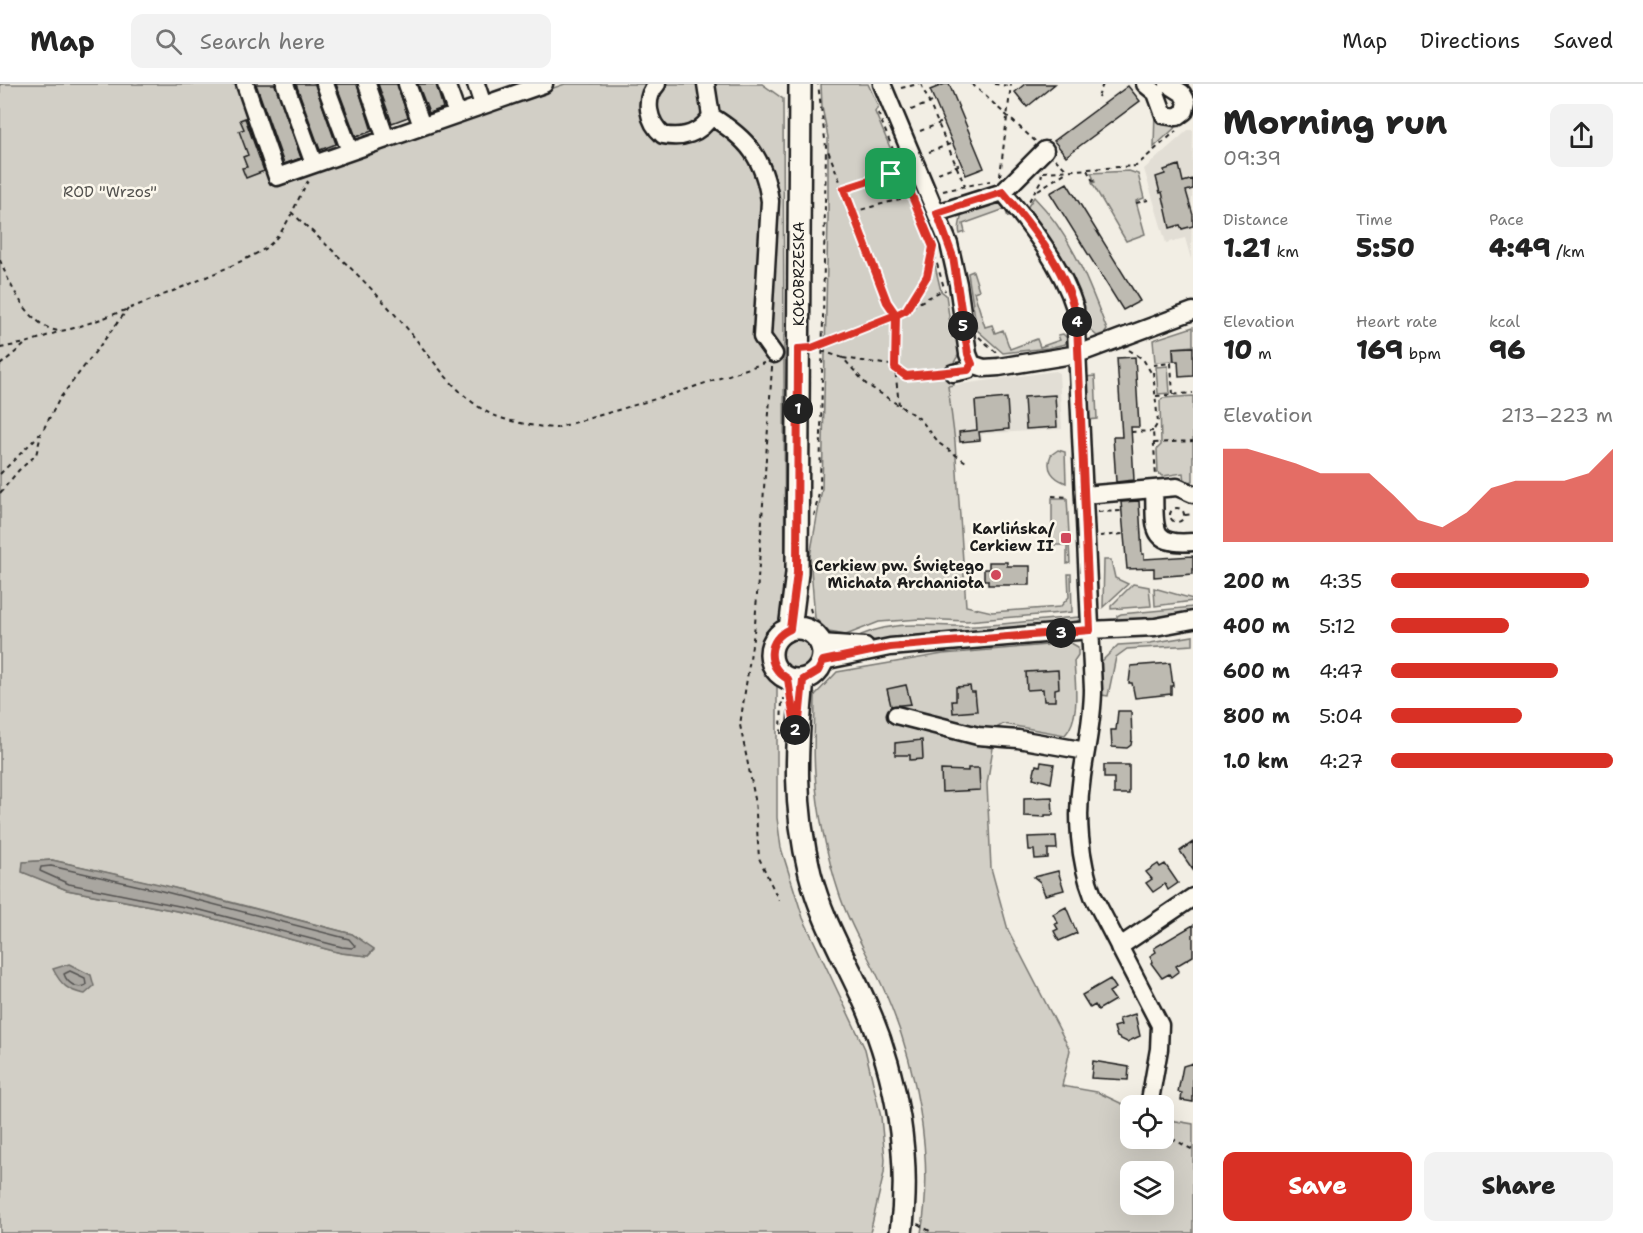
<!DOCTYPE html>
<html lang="en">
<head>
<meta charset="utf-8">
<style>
	body { margin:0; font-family:"Shantell Sans",sans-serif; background:#f2f2f2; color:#222; height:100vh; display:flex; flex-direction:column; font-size:22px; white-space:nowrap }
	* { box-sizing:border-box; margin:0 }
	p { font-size:20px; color:#767676 }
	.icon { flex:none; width:33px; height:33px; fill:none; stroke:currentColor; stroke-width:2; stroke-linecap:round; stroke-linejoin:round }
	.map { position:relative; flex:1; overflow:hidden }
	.drawer { display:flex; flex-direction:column; background:#fff; width:450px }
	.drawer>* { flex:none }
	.tools { position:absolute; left:1120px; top:1011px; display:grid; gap:12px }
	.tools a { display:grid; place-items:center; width:54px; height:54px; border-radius:12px; background:#fff; box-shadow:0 6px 24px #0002; font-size:30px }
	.pin { position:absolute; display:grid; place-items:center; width:51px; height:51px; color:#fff; margin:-26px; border-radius:12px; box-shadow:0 3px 9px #0006 }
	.km { position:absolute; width:30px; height:30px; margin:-15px; border-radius:50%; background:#222; color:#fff; font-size:16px; line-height:30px; text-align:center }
	.round { display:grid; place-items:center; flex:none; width:63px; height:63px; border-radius:12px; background:#f2f2f2 }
	.headline { display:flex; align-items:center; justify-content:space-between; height:102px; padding:0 30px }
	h1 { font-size:33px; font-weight:800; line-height:45px }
	.figures { display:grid; grid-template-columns:repeat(3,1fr); gap:9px; height:102px; padding:6px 30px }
	.figures div { display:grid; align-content:center }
	.figures b { font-size:26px; font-weight:800 }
	.figures small { font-size:16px; font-weight:400 }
	.figures p { font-size:16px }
	.chart { height:168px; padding:12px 30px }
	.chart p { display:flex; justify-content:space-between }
	.chart svg { width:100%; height:108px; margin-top:6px; fill:#d93025; opacity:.7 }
	.primary-button { display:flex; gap:12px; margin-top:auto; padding:12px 30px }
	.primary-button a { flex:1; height:69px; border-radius:12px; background:#d93025; color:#fff; font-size:24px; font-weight:800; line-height:69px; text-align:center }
	.primary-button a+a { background:#f2f2f2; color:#222 }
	ul { padding:0 30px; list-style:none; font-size:20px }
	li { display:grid; grid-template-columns:96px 72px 1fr; align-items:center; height:45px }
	li i { height:15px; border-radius:8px; background:#d93025 }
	header { display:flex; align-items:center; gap:36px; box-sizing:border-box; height:84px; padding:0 30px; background:#fff; border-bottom:2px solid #e0e0e0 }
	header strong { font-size:28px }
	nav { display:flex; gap:33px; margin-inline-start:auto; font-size:21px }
	.search { width:420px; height:54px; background:#f2f2f2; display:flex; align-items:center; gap:15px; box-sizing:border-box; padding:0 21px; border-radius:12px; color:#767676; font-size:22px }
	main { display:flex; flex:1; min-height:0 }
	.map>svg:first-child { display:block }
	.built { fill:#e2ded5 }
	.green { fill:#d2cfc6; stroke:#777671; stroke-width:1.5; fill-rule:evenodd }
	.water { fill:#a9a6a0; stroke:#716f6b; stroke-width:1.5 }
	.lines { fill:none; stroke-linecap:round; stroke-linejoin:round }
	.shore { stroke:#545351; stroke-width:1.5 }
	.building { fill:#bdbab1; stroke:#1c1c1c; stroke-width:1.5 }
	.minor-casing { stroke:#1c1c1c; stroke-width:21 }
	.major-casing { stroke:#1c1c1c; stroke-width:26 }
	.path { stroke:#1c1c1c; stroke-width:2; stroke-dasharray:4.5 4.5; stroke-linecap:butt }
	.minor { stroke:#fbf7ec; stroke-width:16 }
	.major { stroke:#fbf7ec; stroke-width:21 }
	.route-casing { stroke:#fff; stroke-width:12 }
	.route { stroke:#d93025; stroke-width:8 }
	.poi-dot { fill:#d1495b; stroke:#fbf7ec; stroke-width:2 }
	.labels { text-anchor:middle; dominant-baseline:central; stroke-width:5; stroke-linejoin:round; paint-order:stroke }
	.park-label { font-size:15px; fill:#53524f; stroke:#fbf7ec }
	.street-label { font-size:15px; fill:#1c1c1c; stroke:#fbf7ec }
	.poi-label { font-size:15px; font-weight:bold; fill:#1c1c1c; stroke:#fbf7ec; text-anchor:end }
</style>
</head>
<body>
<header>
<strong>Map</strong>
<div class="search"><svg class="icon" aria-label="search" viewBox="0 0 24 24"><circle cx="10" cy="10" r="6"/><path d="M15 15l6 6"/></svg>Search here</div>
<nav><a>Map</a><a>Directions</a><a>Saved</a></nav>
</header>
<main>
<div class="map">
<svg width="1193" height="1149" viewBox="0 0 1193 1149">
	<rect width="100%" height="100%" fill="#f2eee4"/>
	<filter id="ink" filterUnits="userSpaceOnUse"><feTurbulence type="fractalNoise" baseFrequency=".0167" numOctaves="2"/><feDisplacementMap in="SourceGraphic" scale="12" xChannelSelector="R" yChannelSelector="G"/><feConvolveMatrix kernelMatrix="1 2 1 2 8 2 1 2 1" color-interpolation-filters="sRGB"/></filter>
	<g filter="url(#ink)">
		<path class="built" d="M1188,46H1193L1191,175L1185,154L1166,159L1144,85Z
			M1056,287L1059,289L1062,345L982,350V356L955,358L948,302Z"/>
		<path class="green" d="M0,0H237L270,100L565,0H762L783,15L785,538C758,557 761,574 777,600V734L781,764L803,834L865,965L881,1033L885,1075L884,1089L870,1149H0ZM52,776L200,810L352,850L374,866L368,872L341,869L203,832L67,806L23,788L24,778Z
			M821,0H868L878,22L875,28L928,153L941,207L946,211L952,253H959L960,268L952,282L954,301L948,302L955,358L966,522L992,528L1060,523L1069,513L1068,490H1071L1072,528L967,537L920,535L879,538L846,551L829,548L815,534L810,472L822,405L828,134V53L822,23Z
			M1143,4L1179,40L1154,63L1155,26Z
			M1129,87L1138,90L1144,114L1136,117L1145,150L1126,157L1092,99L1095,98L1091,89Z
			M1034,113C1071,150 1089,199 1107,246L1105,249L1097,252L1088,244L1082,245L1025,127Z
			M1001,117L1012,132L1008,133L1005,125L963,140L965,148L960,150C957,141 963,135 961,127Z
			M973,187L979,206L974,208L985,243L992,241L995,249L1003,246L1010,265L1037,255L1040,263L1060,256L1058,251L1063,250L1067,254L1065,260L1048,264L1003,269L977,246L968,189Z
			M1193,243V262L1173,264V277L1155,278L1153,256Z
			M1168,282L1170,309L1158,310L1156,283Z
			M1095,292L1097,335L1087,336L1085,293Z
			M1193,312V397L1184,399L1183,389L1163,392L1158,389L1157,365L1161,361L1160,317L1163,314Z
			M1058,366L1065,368L1066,399C1053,394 1045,385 1051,371Z
			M1052,414H1067L1069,450L1065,451V458L1069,459L1070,479L1067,480V461H1052Z
			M1104,476H1111L1115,494L1128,500L1103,523Z
			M1133,500L1149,503L1151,522L1111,525V522Z
			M1154,504L1193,515V517L1155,522Z
			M1193,523V530L1117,539V532L1121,530Z
			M1081,533L1075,540L880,557L853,555C894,533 931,544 975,542C1010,540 1045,535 1081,533Z
			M778 570a19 19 0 1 1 38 0a19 19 0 1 1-38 0Z
			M1193,552V561L1127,565L1116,573L1108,612L1102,611L1101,578L1118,561L1150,559Z
			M1071,559L1078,563V571L1074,577C1075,599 1081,634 1065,651L1003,640L992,647L898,623L894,640L993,664L987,700L991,784L1008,846L1070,966L1062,1002L1097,1008L1131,1024V1054H1164V1035L1193,1040V1149H921C935,1073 916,979 885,908C871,875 850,844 839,809C827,773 817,726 815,689C813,663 815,637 815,611L837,588L943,570ZM1131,1088H1164V1120H1131Z"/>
		<path class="water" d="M52,776L163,801L352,850L374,865L368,872L341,869L203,832L67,806L22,788L23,778Z
			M69,880L91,891L94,902L85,910C68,907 61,901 53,885Z"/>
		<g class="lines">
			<path class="shore" d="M51,782L162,807L349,855L355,862L352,864L342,863L204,827L69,800L40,787L41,783Z
				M70,887L85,894L86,901C77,906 67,899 64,890Z"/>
		</g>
		<path class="building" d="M256,0H275L301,74L284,80Z
			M296,0H315L336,60L320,66Z
			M336,0H357L372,47L356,53Z
			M378,0H397L408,33L392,39Z
			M418,0H436L443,24L429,29Z
			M945,0H949L984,84L966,91L930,6Z
			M1025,0H1055L1027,23L1015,8Z
			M1128,2L1140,17L1066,72L1054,57Z
			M245,34L264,87L246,94L242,84L247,83L243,73L248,71L239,47L244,45L240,36Z
			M1179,81L1183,98L1193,95V105L1186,107L1193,131V142L1182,145L1180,141L1170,144L1162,108L1160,109L1156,93L1165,90L1164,86Z
			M1067,99L1140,217L1123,226L1050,109Z
			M1193,263V292L1179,293L1178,277H1174L1173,264Z
			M1135,273L1139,343H1131L1134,396L1116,398L1113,353H1122L1117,274Z
			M1055,311L1057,343L1026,345L1024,313Z
			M1007,314L1009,345L979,348L980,356L960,358L959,348L977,346L975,317Z
			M1139,417L1142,470H1144V475L1193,472V490L1154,493V484L1127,485L1121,418Z
			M989,478H1007V482H1030V501H988V496H984V485H989Z
			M1170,579L1173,602H1171V610L1135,614L1132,599H1129L1131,582Z
			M1058,586L1059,604L1055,605V617H1044L1043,605L1027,606L1026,588Z
			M906,601L911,620L891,622L887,605Z
			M970,602L971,608H975L977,627L953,629L952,617H956V603Z
			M1118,627H1131L1132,655L1131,661L1127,664L1112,663L1111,646H1116Z
			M922,656L923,675L910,676V671H895V659Z
			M1041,678L1054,680L1051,699L1033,694L1036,681L1040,682Z
			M1104,681H1129V710H1114V694H1104Z
			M968,684H979L980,706L942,708L941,686L968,687Z
			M1052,713L1053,731H1045V733L1024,732V714Z
			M1056,752L1057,765H1048V774L1035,775L1034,766H1029L1028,753Z
			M1193,758V786L1180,767Z
			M1158,780L1160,783L1165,780L1178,799L1168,806L1165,800L1153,808L1146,799L1152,795L1146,788Z
			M1058,787L1064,806L1045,811L1040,798L1034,793Z
			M1066,823L1077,849L1059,857L1054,847L1058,845L1055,840L1058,839L1053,830Z
			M1193,841V872L1176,882L1179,887L1171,893L1169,890L1162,894L1151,879L1153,878L1150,872L1156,868L1154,864Z
			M1110,895L1116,904L1109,908L1115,916L1098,926L1095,921L1090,924L1082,911Z
			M1135,930L1140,952L1127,958L1117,953L1114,943L1121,941L1119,935Z
			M1093,977L1129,983L1128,996L1091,994Z
			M1193,979V1018L1181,1016L1182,1009L1178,1008L1183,982Z"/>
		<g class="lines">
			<g class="minor-casing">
				<path id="minor" d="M245,0L277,93L544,0
					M285,0L314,80
					M325,0L350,67
					M367,0L386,55
					M407,0L422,42
					M446,0L457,30
					M476,0L483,21
					M657,0C643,15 648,38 663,51C682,55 700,50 711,32
					M706,0L711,32C748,55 764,74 770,117L762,253L774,270
					M882,0L949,160L958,200L968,270L972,280
					M1145,0L1156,9L1164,31L1177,33L1185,27L1187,18L1182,9L1168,0
					M1003,108L1045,66
					M937,129L1003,108C1031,142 1062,182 1075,224L1093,605C1093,635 1086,663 1082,692C1076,731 1079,776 1093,812L1160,941L1159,965L1149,1022
					M972,280L984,284L999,283L1078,270L1193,227
					M953,289L968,286L972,280
					M1154,405C1156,441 1147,462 1193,458
					M1084,411L1177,403L1193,410
					M821,559L865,562
					M823,577L890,563L1090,546L1155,543L1193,536
					M896,631L978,652L1018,655L1086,667
					M1119,863L1193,813"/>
			</g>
			<g class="major-casing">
				<path id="major" d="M771 570a26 26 0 1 1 52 0a26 26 0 1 1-52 0Z
					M790,545L797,489L800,0
					M803,596C796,665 793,721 810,790C822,837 847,878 867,923C897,992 911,1074 901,1149"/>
			</g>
			<path class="path" d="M921,0L965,102
				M972,0L1035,57
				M994,0L1009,2
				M901,4L919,0
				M1098,13L1103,0
				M911,26L935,17
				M878,29L929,153L945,207
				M920,47L943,38
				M929,68L953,59
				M1055,75L1068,87
				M1087,86L1094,99
				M1043,88L1136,82L1176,47
				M938,89L961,80
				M1000,92L1011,0
				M844,105L902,88
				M1038,106L1068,87
				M943,107L990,97
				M1029,117L1040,98L1042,90
				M1136,119L1148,116
				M291,128C328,162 365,196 398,234C426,265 449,305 485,327C502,337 536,343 556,344L676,309L764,279
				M853,128L911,112
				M0,176C9,200 30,244 59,247C78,248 249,178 267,163C287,147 295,119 308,97
				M907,224L927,192L933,164
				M979,253L997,269
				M814,263L896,231L887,218L827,64
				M0,264L26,259L61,247
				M813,264L843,274L866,300L920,335L940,360L966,378
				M1129,266L1143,275L1153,292
				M843,274L890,281L906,292L941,290
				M0,281L24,261
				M1153,281L1171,279L1173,311
				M772,283L755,541L740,641L755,715L759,774L779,817
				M1153,288L1158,339L1153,347L1156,393
				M1156,312L1193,309
				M899,321L895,284L896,231L943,206
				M1131,348L1153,347
				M1154,359L1193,357
				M0,390L42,348L60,314L128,225
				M0,409L19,386L36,371L41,351
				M1052,412L1069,413
				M1170 431a7 7 0 1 1 14 0a7 7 0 1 1-14 0Z
				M1098,428L1122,427
				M1185,431L1193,430
				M814,432L820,405L826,63L818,0
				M1100,452L1123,450
				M810,524L813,536L820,545
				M781,650L782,615H786
				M1164,1050L1193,1066
				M918,1140L933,1149"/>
			<use href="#minor" class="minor"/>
			<use href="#major" class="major"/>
		</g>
	</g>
	<g class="lines" filter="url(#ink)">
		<g class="route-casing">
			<path id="route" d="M891,90L902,88L933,163L927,192L906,226L896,231L812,264L798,265L797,489L790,545C767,555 765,582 788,595L797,656L803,596L818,587L823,577L890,563L1090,546L1077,240C1071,191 1034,145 1003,108L937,129L953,173L968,270L972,280L968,286L906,292L895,284L896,231L887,218L844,105L891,90"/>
		</g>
		<use href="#route" class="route"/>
	</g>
	<g class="poi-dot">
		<rect x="1060" y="448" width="12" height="12" rx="3"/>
		<circle cx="996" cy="491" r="6"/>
	</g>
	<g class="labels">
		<g class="park-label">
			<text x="110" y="108">ROD "Wrzos"</text>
		</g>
		<g class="street-label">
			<text transform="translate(799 190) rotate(-90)">KOŁOBRZESKA</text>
		</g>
		<g class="poi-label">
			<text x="1054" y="445">Karlińska/<tspan x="1054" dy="17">Cerkiew II</tspan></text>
			<text x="984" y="482">Cerkiew pw. Świętego<tspan x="984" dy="17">Michała Archanioła</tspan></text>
		</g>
	</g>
</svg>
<div class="tools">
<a><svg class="icon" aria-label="locate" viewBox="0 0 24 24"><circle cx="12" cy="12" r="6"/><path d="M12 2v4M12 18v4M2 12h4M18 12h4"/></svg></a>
<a><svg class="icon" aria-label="layers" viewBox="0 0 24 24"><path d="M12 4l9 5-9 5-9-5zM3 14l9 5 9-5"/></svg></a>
</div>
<div class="pin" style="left:891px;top:90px;background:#1e9e55"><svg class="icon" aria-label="arrive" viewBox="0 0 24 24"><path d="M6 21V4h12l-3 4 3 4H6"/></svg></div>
<b class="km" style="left:798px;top:325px">1</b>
<b class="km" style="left:795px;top:646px">2</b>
<b class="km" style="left:1061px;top:549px">3</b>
<b class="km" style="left:1077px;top:238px">4</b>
<b class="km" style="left:963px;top:242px">5</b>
</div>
<section class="drawer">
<div class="headline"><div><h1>Morning run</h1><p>09:39</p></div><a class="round"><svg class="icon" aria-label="share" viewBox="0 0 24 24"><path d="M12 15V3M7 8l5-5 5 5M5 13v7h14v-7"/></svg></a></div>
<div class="figures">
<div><p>Distance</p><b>1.21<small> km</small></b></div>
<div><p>Time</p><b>5:50</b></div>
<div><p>Pace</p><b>4:49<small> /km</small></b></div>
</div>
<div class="figures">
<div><p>Elevation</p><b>10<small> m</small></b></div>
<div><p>Heart rate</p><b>169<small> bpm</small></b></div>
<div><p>kcal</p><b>96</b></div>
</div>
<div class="chart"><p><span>Elevation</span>213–223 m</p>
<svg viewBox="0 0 160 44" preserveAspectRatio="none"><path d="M0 44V6L10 6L20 9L30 12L40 16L50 16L60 16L70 25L80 35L90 38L100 32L110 22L120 19L130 19L140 19L150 16L160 6V44z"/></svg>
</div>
<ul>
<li><b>200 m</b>4:35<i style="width:89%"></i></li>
<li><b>400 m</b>5:12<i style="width:53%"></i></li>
<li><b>600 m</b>4:47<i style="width:75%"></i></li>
<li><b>800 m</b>5:04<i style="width:59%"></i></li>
<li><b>1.0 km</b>4:27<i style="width:100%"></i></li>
</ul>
<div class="primary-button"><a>Save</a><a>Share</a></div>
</section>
</main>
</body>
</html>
